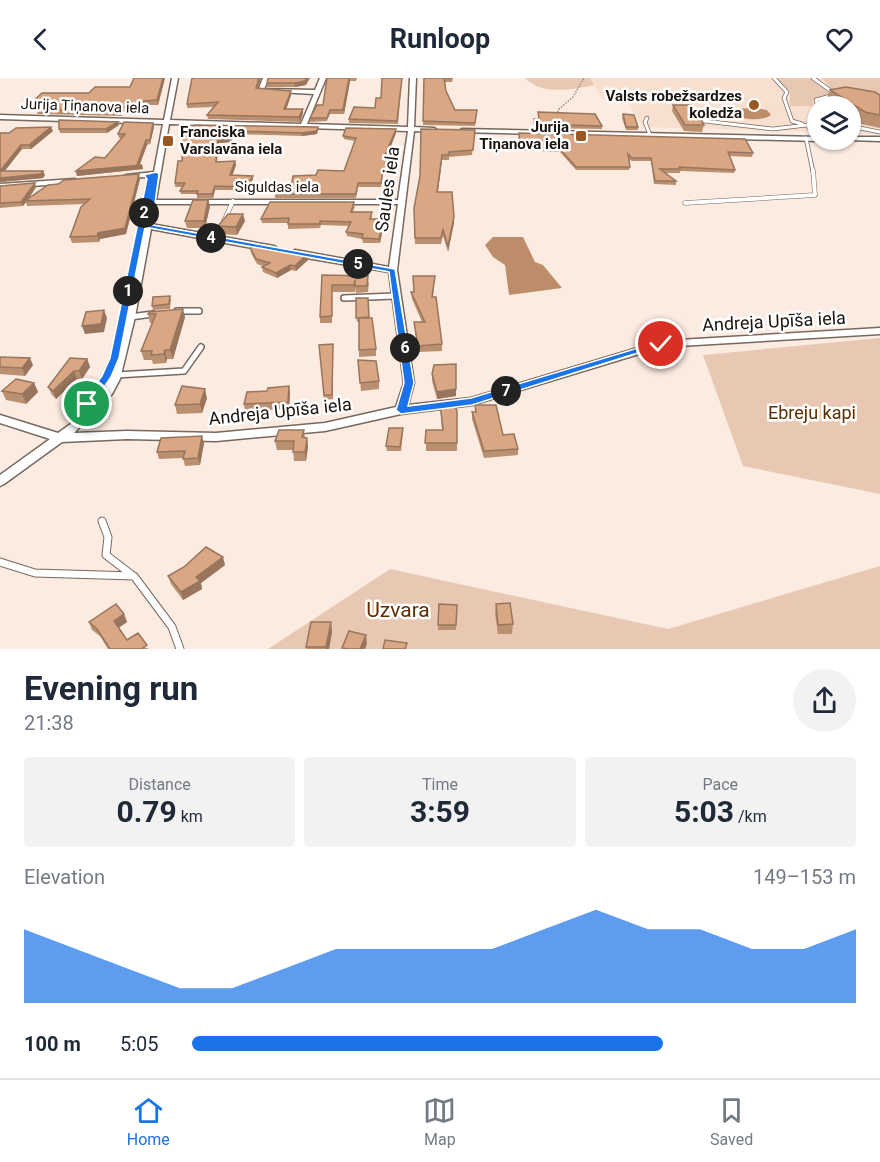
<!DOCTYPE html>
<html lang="en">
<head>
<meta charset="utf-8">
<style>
	body { margin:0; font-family:Roboto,sans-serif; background:#f2f2f3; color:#1f2937; height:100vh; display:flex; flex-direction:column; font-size:22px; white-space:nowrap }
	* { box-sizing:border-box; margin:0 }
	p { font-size:20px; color:#747a83 }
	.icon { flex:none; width:33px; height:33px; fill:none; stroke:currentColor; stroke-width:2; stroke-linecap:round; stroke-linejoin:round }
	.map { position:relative; height:571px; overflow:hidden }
	.sheet { display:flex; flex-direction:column; background:#fff; flex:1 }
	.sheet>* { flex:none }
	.fabs { position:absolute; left:807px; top:18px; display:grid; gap:12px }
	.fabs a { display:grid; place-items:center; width:54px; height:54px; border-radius:50%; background:#fff; box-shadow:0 2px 4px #0004; font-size:30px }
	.pin { position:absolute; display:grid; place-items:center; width:51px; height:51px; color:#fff; margin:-26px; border:3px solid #fff; border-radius:50%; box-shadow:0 2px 6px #0007 }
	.km { position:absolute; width:30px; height:30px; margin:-15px; border-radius:50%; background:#222; color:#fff; font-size:16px; line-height:30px; text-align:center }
	.round { display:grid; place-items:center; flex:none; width:63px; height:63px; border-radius:32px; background:#f2f2f3 }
	.head { display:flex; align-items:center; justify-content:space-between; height:102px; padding:0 24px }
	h1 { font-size:33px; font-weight:700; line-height:45px }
	.metrics { display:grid; grid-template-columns:repeat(3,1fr); gap:9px; height:102px; padding:6px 24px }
	.metrics div { display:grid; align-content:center; border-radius:6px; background:#f2f2f3; text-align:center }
	.metrics b { font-size:30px; font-weight:700 }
	.metrics small { font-size:16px; font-weight:400 }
	.metrics p { font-size:16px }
	.chart { height:168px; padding:12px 24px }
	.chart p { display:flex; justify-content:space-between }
	.chart svg { width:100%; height:108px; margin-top:6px; fill:#1a73e8; opacity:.7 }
	ul { padding:0 24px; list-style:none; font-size:20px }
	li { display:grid; grid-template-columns:96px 72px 1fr; align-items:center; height:45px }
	li i { height:15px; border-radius:8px; background:#1a73e8 }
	header { display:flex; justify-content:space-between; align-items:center; height:78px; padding:0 24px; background:#fff; font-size:27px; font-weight:700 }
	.tabs { display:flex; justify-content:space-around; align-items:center; height:84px; border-top:2px solid #e0e1e3; background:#fff; font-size:16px; color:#747a83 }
	.tabs a { display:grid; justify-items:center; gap:3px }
	.tabs .active { color:#1a73e8 }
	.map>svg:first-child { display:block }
	.built { fill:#f8e0d0 }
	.green { fill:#e8c8b3 }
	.water { fill:#bd8c69 }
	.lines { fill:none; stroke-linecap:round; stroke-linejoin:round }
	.service-far3-casing { stroke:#77685e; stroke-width:4.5 }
	.service-far2-casing { stroke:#77685e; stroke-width:5 }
	.service-far1-casing { stroke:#77685e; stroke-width:8 }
	.service-casing { stroke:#77685e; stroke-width:9 }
	.minor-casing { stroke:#77685e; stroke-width:3 }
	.path { stroke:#988c84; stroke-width:1.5; stroke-dasharray:1.5 1.5; stroke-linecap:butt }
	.service-far3 { stroke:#fff; stroke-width:3 }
	.service-far2 { stroke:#fff; stroke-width:4 }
	.service-far1 { stroke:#fff; stroke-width:5 }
	.service { stroke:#fff; stroke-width:7 }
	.minor { fill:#fff; fill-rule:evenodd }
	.wall { fill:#bb9071 }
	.shaded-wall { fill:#98755c }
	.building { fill:#d9a783; stroke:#98755c; stroke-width:1.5 }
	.route { fill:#1a73e8; stroke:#fff; stroke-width:1.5 }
	.poi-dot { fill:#995822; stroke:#fff; stroke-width:2 }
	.labels { text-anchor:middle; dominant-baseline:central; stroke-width:5; stroke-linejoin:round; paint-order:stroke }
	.far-poi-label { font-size:15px; font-weight:bold; fill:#1b1511; stroke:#fff; text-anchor:end }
	.far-street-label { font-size:15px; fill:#1b1511; stroke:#fff }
	.street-label { font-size:18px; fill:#1b1511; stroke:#fff }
	.park-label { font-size:18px; fill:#5c2d00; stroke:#fff }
	.near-park-label { font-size:21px; fill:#5c2d00; stroke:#fff }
</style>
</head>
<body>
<header><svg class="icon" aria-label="back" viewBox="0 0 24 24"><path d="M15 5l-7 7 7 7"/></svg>Runloop<svg class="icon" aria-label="heart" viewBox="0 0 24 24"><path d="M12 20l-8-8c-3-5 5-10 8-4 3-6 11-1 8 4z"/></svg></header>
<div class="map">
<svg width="880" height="571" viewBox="0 0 880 571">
	<rect width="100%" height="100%" fill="#fcebe0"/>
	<path class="built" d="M590,0H880V56L851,55L850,28H818L817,54L643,49L628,25L602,21Z"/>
	<path class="green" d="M525,0H590L594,7C572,12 541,17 525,0Z
		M777,0H812L832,16L812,23L814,28H790V14Z
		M822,0H880V23L835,15Z
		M880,260V416L743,388L703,277Z
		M880,488V571H268L390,491L668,551Z"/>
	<path class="water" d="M755,30L767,32L771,37C761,44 739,42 729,34L735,31Z
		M493,159H523L535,184L543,187L562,210L509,217L505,187L493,179L485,167Z"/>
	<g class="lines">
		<g class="service-far3-casing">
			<path id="service-far3" d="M774,0L787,14L784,20L792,43L802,46
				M813,0L835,16
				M818,29L816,22L834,17
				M647,40L645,44L650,57
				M704,43L773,51L807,47
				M818,46L807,47L818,60
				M850,48L880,54
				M806,60L813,94"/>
		</g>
		<g class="service-far2-casing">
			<path id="service-far2" d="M685,125L815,117L813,92
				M224,143L233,123"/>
		</g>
		<g class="service-far1-casing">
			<path id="service-far1" d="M344,220L395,218
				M177,233H199
				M130,239L153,236
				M116,297L184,293L201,269"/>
		</g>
		<g class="service-casing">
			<path id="service" d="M102,443L108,459L106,477L132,497
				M0,484L35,495L134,498L172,549L180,571"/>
		</g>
		<g class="minor-casing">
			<path id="minor" d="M172,0H178L170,42L301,46L314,16L258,13L263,0H269L264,11L315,12L320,0H326L307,46L408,49L410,0H416L414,49L434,50L437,52L434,54L414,53L397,192L414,305L408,327L471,320L661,263L880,250V256L662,269L472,327L401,336L325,353L216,363L127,361L62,364L4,406L0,408V397L50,361L0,345V337L58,355L72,345L103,312L110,301L125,239L153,98L126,101L122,99L126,97L154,94L163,46L0,41V37L164,42ZM169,46L408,53L398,122H156ZM155,126H398L389,189L295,172L291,175L295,178L389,194L404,305L396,329L325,345L216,355L127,353L74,355L112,316L120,301L135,239L151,151L274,174L278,171L274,168L151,146Z
				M462,51L818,59V62H821L818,63L460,54L459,53Z
				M850,59H880V63L848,62H850Z
				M75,101L79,103L78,105L0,110V106Z"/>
		</g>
		<path class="path" d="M559,37L558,32L573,19L584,0"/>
		<use href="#service-far3" class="service-far3"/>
		<use href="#service-far2" class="service-far2"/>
		<use href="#service-far1" class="service-far1"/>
		<use href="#service" class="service"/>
		<use href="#minor" class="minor"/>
	</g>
	<path class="wall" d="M134,0H165L158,27H145L139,33L122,34V38L38,36L36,32H30L28,28L89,15L130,9Z
		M192,0H261L257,10L291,13V17L286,31H303V35L300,44L208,41L207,37L214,29L187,30V26Z
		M268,0L306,7L295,9H267V5Z
		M327,0H357L356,3H350L344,36H330L327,43L310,44V40L323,27Z
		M402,0L398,46L349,45V41L375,30L381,20Z
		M424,0H453L452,4H445L446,13L455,32H477L475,48L423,47Z
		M830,12L880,17V50L861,46L850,39V28H834L826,23Z
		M673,27L704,47L702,54L684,53L672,33Z
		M538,34L602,48V51L534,50V41H538Z
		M623,36L638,49V52H626L622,40Z
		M119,47L107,55H60L59,51Z
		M195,47L318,49V53L317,56L302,58L235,56L231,64L219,65L217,84L235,83L236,87L232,97L253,101L246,112H215L213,120H197V116H181L180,113L183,109H175V105Z
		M154,49L150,66L147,67L140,87H142L143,91L77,98L76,93L105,80L122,60H119L118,56Z
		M396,51V55L387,77H395L393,91L391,97L383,96L381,109H358L356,120H275V116L316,97L344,93L355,63L344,61L343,58Z
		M421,51L475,52L472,77L449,79V82H442L438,114L454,145L448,174L443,158L441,166H415L414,130L420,98Z
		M53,53L31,71H22L4,93L45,97L43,100L0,104V55Z
		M519,55L753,75L752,79L729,78L735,92L734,95L680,93V95H665L676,103V107L654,106L651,83H632L628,81L630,89L629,92H576L560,74L519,72Z
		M140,101L126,156L100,161L99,164L72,165L70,159L84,126L27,128L26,124L23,128L0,130V108L36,109L29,120Z
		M208,122L210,128L205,150H187L185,143Z
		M355,128L353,134L372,138L371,141L384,146L380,165H363L362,161L347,158L346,154L349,148L321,147L320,150L288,151V145H262L261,141Z
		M245,143L237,157L219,156L218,148Z
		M250,169L307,176L308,182L296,193L291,192L277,200L263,194L262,189L263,188L257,186L251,175Z
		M322,197L369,204L368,214L356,215V210L355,214H332V245H320V239Z
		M435,198L433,219L442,266V273L418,274L414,244H422L412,221L411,214H414Z
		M170,218L171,222L170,231L153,232L152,228Z
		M356,220L369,240L376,271V278L359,279V244H357Z
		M149,234L185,239L173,281H167L166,285L153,286L152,282H144L141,273L152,245H150L148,236Z
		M333,266V321L324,322L319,267Z
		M0,279L33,287L25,298L0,296Z
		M87,281L90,289L82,301H77L56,321L52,317L48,309Z
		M358,282L379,303V311L361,313Z
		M432,296L456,318L437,321L432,303Z
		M34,305L38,314L26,326L6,322L2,313Z
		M290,315L289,331L245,333L244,326Z
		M207,320L202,335L177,336L175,327Z
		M440,325L457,333V373H426V352H442Z
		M475,327L518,371V377L484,380L472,341V334H475Z
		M304,352L305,360H307L308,368L306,383H294L293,372H277L275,363Z
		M403,355L401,373H387L386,368Z
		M204,365L200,387L185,388L183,380L159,381L157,374Z
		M225,487L201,505L202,511L183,522L171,506L168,498Z
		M439,526L457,527L456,552H438Z
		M496,526L513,546L512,556H498L495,536Z
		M124,536L127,544L118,550L127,562L149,571H108L100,558L92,552L89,544Z
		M331,544L332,554L329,571H306V569Z"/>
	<path class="shaded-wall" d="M163,0H165L158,27L157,22Z
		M259,0H261L256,14V10Z
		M307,0H310L306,7L295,9V5Z
		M349,0L350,3L344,36L343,32Z
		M291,13V17L285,35L284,31Z
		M144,23L145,27L139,33L138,28Z
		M303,31V35L300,44L299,39Z
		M118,44L119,47L107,55L106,51Z
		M153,45L154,49L150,66V62Z
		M51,49L53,53L31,71L29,67Z
		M318,49L317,56L302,58V55Z
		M396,51V55L386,81L385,77Z
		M234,53L235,56L231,64L219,65L216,87V84L218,62Z
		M146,62L147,67L139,87H142L143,91L77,98L76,93Z
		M21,67L22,71L1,98L0,93Z
		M442,77V82L437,119V114Z
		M235,83L236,87L231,101L230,97Z
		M43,93L45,97L43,100L0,104V100Z
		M139,96L140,101L126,156L100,161L99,164L97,158L98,155Z
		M253,98V101L246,112V109Z
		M35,105L36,109L27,123H25L26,124L23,128L21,124Z
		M215,108V112L213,120L212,116Z
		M208,122L210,128L205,150L204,143Z
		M243,136L245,143L237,157L236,149Z
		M454,139V145L448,174V168Z
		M384,141V146L380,165L379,161Z
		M307,176L308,182L296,193L295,188Z
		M290,187L291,192L277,200L276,195Z
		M183,231L185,239L173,281L170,272Z
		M104,232L107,240L104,254L85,256L82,248Z
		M165,272L167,281L166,285L164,276Z
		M30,280L33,287L25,298L22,290Z
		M87,281L90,289L82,301L79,293Z
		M74,293L77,301L56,321L53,313Z
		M34,305L38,314L26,326L22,316Z
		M289,308L290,315L289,331L288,324Z
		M205,311L207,320L202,335L200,326Z
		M456,311V318L437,321V314Z
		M202,358L204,365L200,387L198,380Z
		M307,360L308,368L306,383L305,374Z
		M223,479L225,487L201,505L202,511L183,522L181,514L196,499Z
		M124,536L127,544L117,551L114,543Z
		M331,544L332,554L329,571H326Z
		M366,557L367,566L365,571H360Z"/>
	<path class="building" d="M134,0H163L157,22L144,23L138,28L121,29V34L36,31L41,28H28L42,15H89L95,9H130Z
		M192,0H259L256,10L291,13L284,31H303L299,39L207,37L218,24L187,26Z
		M268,0H307L305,3L295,5H267Z
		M327,0H349L343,32H330L327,40H310L317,27H323Z
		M382,0H402L397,43L349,41L354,29L375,30L376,20H381Z
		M424,0H452H444L446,13L455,32H477L475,45L423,43Z
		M846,9L875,14L880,17V37L865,34L830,12Z
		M673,27H691L704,47H685Z
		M538,34L595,36L602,48L534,46V41H539Z
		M623,36L634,37L638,49H626Z
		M59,42L118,44L106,51H59Z
		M124,44L153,45L150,62H146L137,87H142L76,93L95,79L105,80L125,56H118Z
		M195,47L318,49L317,53L302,55L234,53L230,61L218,62L216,84L235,83L230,97L253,98L246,109L215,108L212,116H197L198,113H180L185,105H175L178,83H182L183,61Z
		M51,49L29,67H21L0,93V55H9L16,50Z
		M346,50L396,51L385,77H395L393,87L391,93L383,92L381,105H358L356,116H275L278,109H291L293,98L316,97L318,92L344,93L356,60L343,58Z
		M421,51L475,52L473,72L449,74V77H442L437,114H452L454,139L448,168L443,152L441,160H415L414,130L420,98Z
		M519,55L745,61L753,75L728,74L735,92L679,89L680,91H660L676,103H655L651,80H632L628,76L630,89H576L560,71L520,68Z
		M0,93H43L41,96L0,100Z
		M139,96L125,150L98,155L97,158L70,159L81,129L90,121L25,123L48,107L58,106L64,102Z
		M35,105L21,124L0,125V108Z
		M193,122H208L204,143H185Z
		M270,124H354L351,134H372L370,141H384L379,161L362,160L363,156L346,154L351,144L320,143V146H288L289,140L261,141Z
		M228,136H243L236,149L218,148Z
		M264,168L307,176L295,188L290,187L276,195L262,189L270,185L256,181L250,169Z
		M322,197L368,198L367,208H355V202L354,207H332V238L320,239Z
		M413,198H435L432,219H436L442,266L418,268L414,244H425L411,214H414Z
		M170,218L169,226L152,228L153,219Z
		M356,220H368L369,239L356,240Z
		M183,231L170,272H165L164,276L151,277L152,273H141L156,236H148L149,234Z
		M104,232L101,246L82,248L86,234Z
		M359,240H372L376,271L359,272Z
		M333,266L332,317H324L319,267Z
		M0,279L30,280L22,290L0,289Z
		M70,280L87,281L79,293H74L53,313L48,309Z
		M358,282L376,283L379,303L360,305Z
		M456,286V311L437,314L432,296L434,287Z
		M16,301L34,305L22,316L2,313Z
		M182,308L205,311L200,326L175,327Z
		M289,308L288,324L244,326L247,314L267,313L268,310Z
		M453,324L457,333V365H425L426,352H443L440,325Z
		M475,327H496L503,357L514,356L518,371L484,373L472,334H476Z
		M389,350H403L400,369L386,368Z
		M279,352H304L302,359L307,360L305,374H293L294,363H275Z
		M202,358L198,380L183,381L185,373L157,374L161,360Z
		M206,469L223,479L196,499L200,503L181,514L168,498L184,489Z
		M510,525L513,546L498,547L496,526Z
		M116,526L124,536L114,543L127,562L138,555L147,567L141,571H110L97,551L89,544Z
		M439,526L457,527L456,547H438Z
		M311,544H331L326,569H306Z
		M349,553L366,557L360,571H349L342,570Z
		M385,562L407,565L405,571H383Z"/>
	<path class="route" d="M156,94L159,96L152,147L395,191L414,305L408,328L471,320L658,264L666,266L472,327L401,336L396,332L404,305L389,194L145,149L119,280L111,299L91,328H83L82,326L102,298L110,280L147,101L144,97Z"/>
	<g class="poi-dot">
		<circle cx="754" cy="27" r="6"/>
		<rect x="575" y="52" width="12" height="12" rx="3"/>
		<rect x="162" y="57" width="12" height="12" rx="3"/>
	</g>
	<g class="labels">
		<g class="far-poi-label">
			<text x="742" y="18">Valsts robežsardzes<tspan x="742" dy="17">koledža</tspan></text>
			<text x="569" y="49">Jurija<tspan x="569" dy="17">Tiņanova iela</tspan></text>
			<text x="180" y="54" text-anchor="start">Franciska<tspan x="180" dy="17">Varslavāna iela</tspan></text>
		</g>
		<g class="far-street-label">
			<text transform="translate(85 28) rotate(2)">Jurija Tiņanova iela</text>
			<text x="277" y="109">Siguldas iela</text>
		</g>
		<g class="street-label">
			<text transform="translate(387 111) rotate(-82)">Saules iela</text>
			<text transform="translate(774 243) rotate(-3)">Andreja Upīša iela</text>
			<text transform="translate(280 333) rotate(-6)">Andreja Upīša iela</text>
		</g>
		<g class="park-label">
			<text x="812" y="334">Ebreju kapi</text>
		</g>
		<g class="near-park-label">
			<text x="398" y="532">Uzvara</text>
		</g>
	</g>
</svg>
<div class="fabs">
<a><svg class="icon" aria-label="layers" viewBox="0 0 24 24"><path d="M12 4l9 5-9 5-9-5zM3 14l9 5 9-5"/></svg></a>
</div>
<div class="pin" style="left:87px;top:326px;background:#1e9e55"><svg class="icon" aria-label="arrive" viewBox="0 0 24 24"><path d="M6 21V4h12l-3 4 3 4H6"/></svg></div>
<div class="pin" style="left:661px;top:266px;background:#d93025"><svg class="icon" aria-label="check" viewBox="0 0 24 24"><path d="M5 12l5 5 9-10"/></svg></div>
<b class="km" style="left:128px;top:213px">1</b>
<b class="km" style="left:144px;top:135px">2</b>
<b class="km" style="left:211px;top:160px">4</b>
<b class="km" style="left:358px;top:186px">5</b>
<b class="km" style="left:405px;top:270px">6</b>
<b class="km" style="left:506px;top:313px">7</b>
</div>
<section class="sheet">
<div class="head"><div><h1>Evening run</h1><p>21:38</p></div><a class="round"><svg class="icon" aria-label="share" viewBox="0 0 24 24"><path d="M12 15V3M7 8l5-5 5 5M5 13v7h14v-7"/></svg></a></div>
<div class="metrics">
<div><p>Distance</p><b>0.79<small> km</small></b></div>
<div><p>Time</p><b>3:59</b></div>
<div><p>Pace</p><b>5:03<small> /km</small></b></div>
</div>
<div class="chart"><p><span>Elevation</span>149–153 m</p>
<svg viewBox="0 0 160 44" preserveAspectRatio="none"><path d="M0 44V14L10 22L20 30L30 38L40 38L50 30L60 22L70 22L80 22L90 22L100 14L110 6L120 14L130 14L140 22L150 22L160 14V44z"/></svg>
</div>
<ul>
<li><b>100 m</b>5:05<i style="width:71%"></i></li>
</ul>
</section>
<nav class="tabs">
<a class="active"><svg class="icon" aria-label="home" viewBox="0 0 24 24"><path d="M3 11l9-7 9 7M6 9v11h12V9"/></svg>Home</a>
<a><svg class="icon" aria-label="map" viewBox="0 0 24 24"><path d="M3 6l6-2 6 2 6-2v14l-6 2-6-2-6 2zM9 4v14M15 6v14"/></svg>Map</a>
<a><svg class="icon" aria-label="saved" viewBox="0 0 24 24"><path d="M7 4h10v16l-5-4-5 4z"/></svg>Saved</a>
</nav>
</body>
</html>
